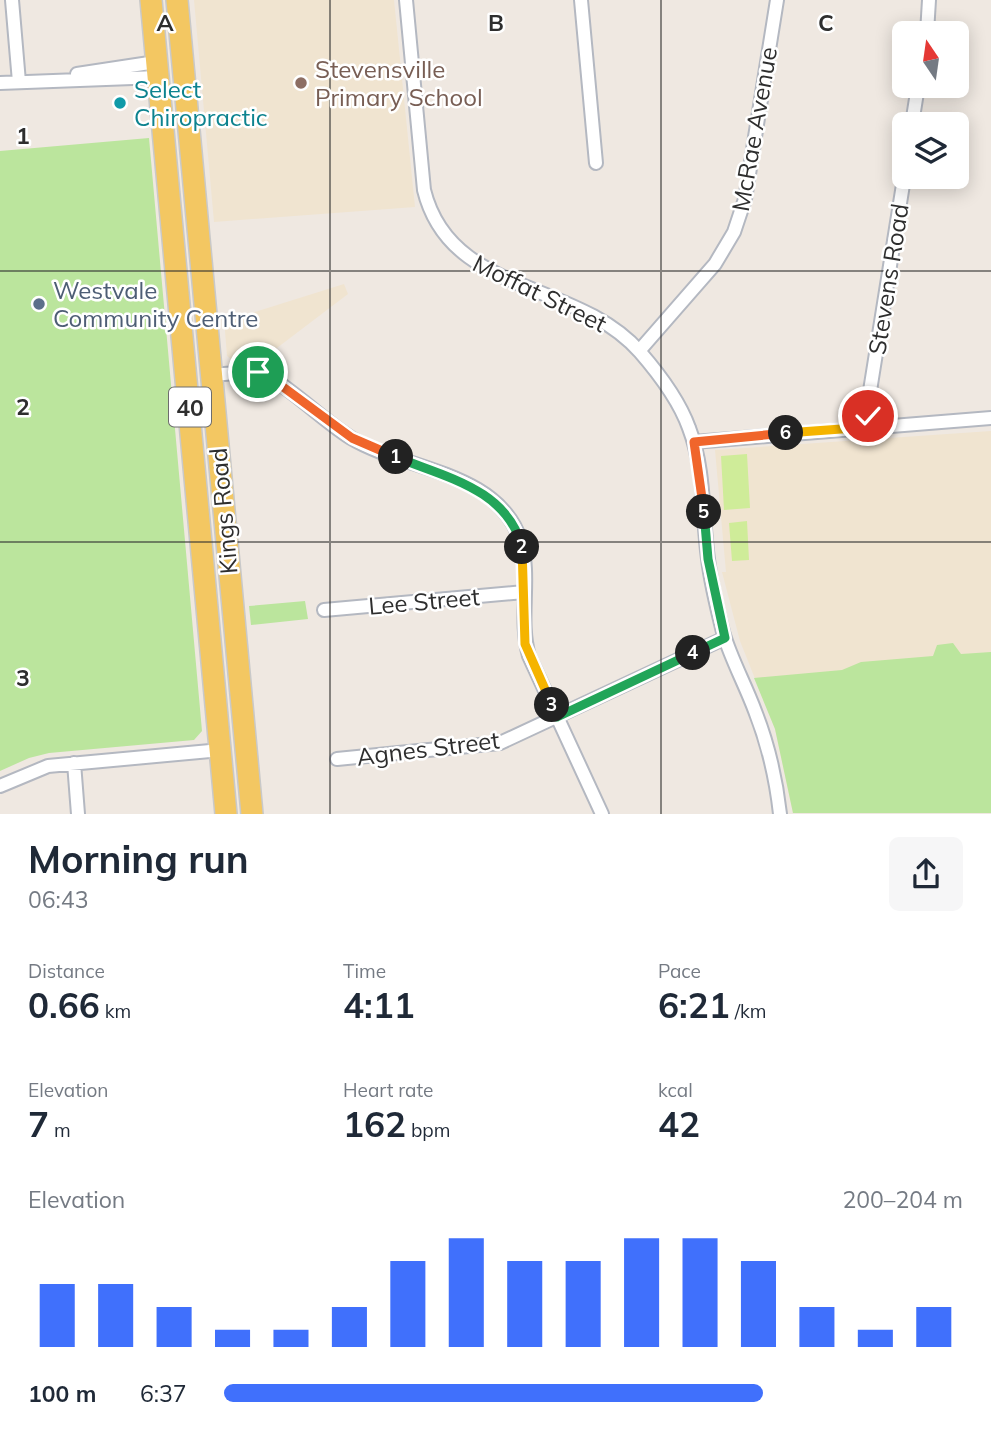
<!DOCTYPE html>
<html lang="en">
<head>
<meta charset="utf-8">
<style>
	body { margin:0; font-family:Mulish,sans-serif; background:#f6f6f7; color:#1f2937; height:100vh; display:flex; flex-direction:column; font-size:26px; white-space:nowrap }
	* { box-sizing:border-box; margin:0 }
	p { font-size:23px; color:#747a83 }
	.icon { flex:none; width:38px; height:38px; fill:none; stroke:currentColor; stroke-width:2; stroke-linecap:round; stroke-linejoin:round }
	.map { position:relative; height:814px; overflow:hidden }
	.panel { display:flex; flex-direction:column; background:#fff; flex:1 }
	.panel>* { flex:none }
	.needle { width:46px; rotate:347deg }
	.tools { position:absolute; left:892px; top:21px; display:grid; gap:14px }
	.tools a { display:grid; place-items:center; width:77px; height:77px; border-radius:10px; background:#fff; box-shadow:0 4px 18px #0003; font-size:35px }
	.pin { position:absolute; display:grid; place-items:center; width:60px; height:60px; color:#fff; margin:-30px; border:4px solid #fff; border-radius:50%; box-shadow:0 2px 7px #0007 }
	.km { position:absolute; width:35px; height:35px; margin:-18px; border-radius:50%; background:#222; color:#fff; font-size:19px; line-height:35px; text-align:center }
	.round { display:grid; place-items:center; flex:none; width:74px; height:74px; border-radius:10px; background:#f6f6f7 }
	.overview { display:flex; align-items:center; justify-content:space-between; height:119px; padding:0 28px }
	h1 { font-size:38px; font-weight:700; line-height:52px }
	.stats { display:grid; grid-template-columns:repeat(3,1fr); gap:10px; height:119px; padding:7px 28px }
	.stats div { display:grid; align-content:center }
	.stats b { font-size:35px; font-weight:700 }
	.stats small { font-size:19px; font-weight:400 }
	.stats p { font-size:19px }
	.chart { height:196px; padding:14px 28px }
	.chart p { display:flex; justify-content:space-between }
	.chart svg { width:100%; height:126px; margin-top:7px; stroke:#4070fc; stroke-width:6 }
	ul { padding:0 28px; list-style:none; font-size:23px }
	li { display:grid; grid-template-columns:112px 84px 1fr; align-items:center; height:52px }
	li i { height:18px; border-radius:9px; background:#4070fc }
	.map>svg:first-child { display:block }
	.education { fill:#f0e4d0 }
	.green { fill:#bbe59d }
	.pitch { fill:#cfec99 }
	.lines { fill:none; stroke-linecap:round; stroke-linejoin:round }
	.minor-casing { stroke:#b4b8c1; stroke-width:16 }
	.primary-casing { stroke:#c9c9c9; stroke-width:24 }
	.minor { stroke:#fff; stroke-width:12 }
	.primary { stroke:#f3c762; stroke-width:21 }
	.split-1-casing { stroke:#fff; stroke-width:14 }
	.split-2-casing { stroke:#fff; stroke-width:14 }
	.split-3-casing { stroke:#fff; stroke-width:14 }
	.split-4-casing { stroke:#fff; stroke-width:14 }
	.split-5-casing { stroke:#fff; stroke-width:14 }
	.split-6-casing { stroke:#fff; stroke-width:14 }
	.split-7-casing { stroke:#fff; stroke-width:14 }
	.split-1 { stroke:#f0652b; stroke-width:9 }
	.split-2 { stroke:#22a559; stroke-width:9 }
	.split-3 { stroke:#f5b400; stroke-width:9 }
	.split-4 { stroke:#22a559; stroke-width:9 }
	.split-5 { stroke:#22a559; stroke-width:9 }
	.split-6 { stroke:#f0652b; stroke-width:9 }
	.split-7 { stroke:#f5b400; stroke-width:9 }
	.grid { fill:none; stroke:#2e2e2e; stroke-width:2; stroke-opacity:0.55 }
	.education-dot { fill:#8d6e63; stroke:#fff; stroke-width:2.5 }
	.culture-dot { fill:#0f9aa8; stroke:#fff; stroke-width:2.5 }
	.service-dot { fill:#5c6f8a; stroke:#fff; stroke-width:2.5 }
	.labels { text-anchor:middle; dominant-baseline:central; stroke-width:5; stroke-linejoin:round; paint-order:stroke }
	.shield { fill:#fff; stroke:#6d6d6d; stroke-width:2 }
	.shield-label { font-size:23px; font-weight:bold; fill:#2e2e2e }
	.education-label { font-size:24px; fill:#785e54; stroke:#fff; text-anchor:start }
	.culture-label { font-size:24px; fill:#0d838f; stroke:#fff; text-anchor:start }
	.street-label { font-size:24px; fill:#2e2e2e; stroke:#fff }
	.service-label { font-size:24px; fill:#4e5e75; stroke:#fff; text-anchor:start }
	.grid-label { font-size:23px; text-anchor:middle; font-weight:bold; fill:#2e2e2e; stroke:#fff; stroke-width:5; stroke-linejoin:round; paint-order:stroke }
</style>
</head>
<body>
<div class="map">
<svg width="991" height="814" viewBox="0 0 991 814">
	<rect width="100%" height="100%" fill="#efe8e1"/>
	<path class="education" d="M194,0H394L415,207L214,222Z
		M344,284L348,294L265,357L232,360L227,356L224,318L239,317Z
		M991,431V813H793L775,729L740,641L722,572H726L715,450Z"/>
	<path class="green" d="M149,138L202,731L194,740L49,753L29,758L0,771V151Z
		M305,601L308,619L251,625L249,606Z
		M953,643L961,654L991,652V813H793L775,729L754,678L842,670L861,662L933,656L937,645Z"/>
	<path class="pitch" d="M747,454L750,508L724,510L721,456Z
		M747,521L749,560L732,561L729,523Z"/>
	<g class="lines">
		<g class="minor-casing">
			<path id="minor" d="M12,0L19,82
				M406,0L424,190C450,296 576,279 640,352C660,375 679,400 689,428C705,469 702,515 708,559C711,584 717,608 723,632C731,659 745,684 755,711C768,744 776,778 780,814
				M581,0L596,163
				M927,33L929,0
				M77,74L156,62
				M0,83L159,77
				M912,124L918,86
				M639,351L715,264L734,232L745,199L777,0
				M211,375L250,372L265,374C296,392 321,419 351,438C404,470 497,471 520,539C532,577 518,618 529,656L602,814
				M869,427V397L905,172
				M694,442L991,418
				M324,610L524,592
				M337,759L500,743L725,638
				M74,763L78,814
				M0,786L48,766L221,750"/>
		</g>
		<g class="primary-casing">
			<path id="primary" d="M151,0L226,814
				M177,0L252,814"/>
		</g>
		<use href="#minor" class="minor"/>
		<use href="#primary" class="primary"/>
	</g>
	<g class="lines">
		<g class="split-1-casing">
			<path id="split-1" d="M258,372L271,378L352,438L396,457"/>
		</g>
		<g class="split-2-casing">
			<path id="split-2" d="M396,457C445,477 507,489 522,547"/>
		</g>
		<g class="split-3-casing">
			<path id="split-3" d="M522,547L525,644L552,705"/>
		</g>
		<g class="split-4-casing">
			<path id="split-4" d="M552,705L557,717L693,653"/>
		</g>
		<g class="split-5-casing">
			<path id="split-5" d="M693,653L725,638L708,559L704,512"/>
		</g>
		<g class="split-6-casing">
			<path id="split-6" d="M704,512L694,442L786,433"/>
		</g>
		<g class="split-7-casing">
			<path id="split-7" d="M786,433L869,427L868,416"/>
		</g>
		<use href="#split-1" class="split-1"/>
		<use href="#split-2" class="split-2"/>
		<use href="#split-3" class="split-3"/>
		<use href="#split-4" class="split-4"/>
		<use href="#split-5" class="split-5"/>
		<use href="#split-6" class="split-6"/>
		<use href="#split-7" class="split-7"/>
	</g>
	<path class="grid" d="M330,0V814M661,0V814M0,271H991M0,542H991"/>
	<circle class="education-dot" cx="301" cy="83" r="7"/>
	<circle class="culture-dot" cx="120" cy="103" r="7"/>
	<circle class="service-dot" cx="39" cy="304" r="7"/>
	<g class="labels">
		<rect class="shield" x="169" y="387.5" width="42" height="39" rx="5"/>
		<g class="shield-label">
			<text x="190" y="407">40</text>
		</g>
		<g class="education-label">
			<text x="315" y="69">Stevensville<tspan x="315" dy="28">Primary School</tspan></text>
		</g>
		<g class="culture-label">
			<text x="134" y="89">Select<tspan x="134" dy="28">Chiropractic</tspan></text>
		</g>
		<g class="street-label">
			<text transform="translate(754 129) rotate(-80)">McRae Avenue</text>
			<text transform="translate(888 279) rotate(-81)">Stevens Road</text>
			<text transform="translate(540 293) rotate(26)">Moffat Street</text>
			<text transform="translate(223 511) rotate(-95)">Kings Road</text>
			<text transform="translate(424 601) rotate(-5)">Lee Street</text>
			<text transform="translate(428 748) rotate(-7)">Agnes Street</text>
		</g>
		<g class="service-label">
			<text x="53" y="290">Westvale<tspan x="53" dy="28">Community Centre</tspan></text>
		</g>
	</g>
	<g class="grid-label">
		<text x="165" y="31">A</text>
		<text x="496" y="31">B</text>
		<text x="826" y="31">C</text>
		<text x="23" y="144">1</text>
		<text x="23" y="415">2</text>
		<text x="23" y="686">3</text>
	</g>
</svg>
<div class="tools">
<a><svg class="needle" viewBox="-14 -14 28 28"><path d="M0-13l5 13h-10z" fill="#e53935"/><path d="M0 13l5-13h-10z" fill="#747a83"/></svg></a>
<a><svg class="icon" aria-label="layers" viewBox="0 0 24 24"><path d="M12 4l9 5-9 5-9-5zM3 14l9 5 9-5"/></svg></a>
</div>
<div class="pin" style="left:258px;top:372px;background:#1e9e55"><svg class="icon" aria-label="arrive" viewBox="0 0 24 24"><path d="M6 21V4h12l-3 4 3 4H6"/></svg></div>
<div class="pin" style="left:868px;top:416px;background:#d93025"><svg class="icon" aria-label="check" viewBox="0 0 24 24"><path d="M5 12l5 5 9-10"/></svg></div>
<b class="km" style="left:396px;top:457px">1</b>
<b class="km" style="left:522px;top:547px">2</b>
<b class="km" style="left:552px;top:705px">3</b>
<b class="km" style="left:693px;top:653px">4</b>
<b class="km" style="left:704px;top:512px">5</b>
<b class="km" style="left:786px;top:433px">6</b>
</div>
<section class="panel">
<div class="overview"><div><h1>Morning run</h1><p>06:43</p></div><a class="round"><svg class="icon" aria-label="share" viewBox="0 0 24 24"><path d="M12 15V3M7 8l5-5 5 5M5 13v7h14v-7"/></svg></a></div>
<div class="stats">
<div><p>Distance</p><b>0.66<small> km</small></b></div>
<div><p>Time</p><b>4:11</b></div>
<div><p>Pace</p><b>6:21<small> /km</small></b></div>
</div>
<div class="stats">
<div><p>Elevation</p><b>7<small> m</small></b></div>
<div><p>Heart rate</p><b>162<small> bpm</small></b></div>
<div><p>kcal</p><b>42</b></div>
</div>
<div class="chart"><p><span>Elevation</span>200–204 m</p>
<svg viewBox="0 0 160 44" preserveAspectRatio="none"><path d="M5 44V22M15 44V22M25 44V30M35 44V38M45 44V38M55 44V30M65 44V14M75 44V6M85 44V14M95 44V14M105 44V6M115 44V6M125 44V14M135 44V30M145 44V38M155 44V30"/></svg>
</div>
<ul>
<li><b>100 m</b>6:37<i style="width:73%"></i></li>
</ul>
</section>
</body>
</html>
